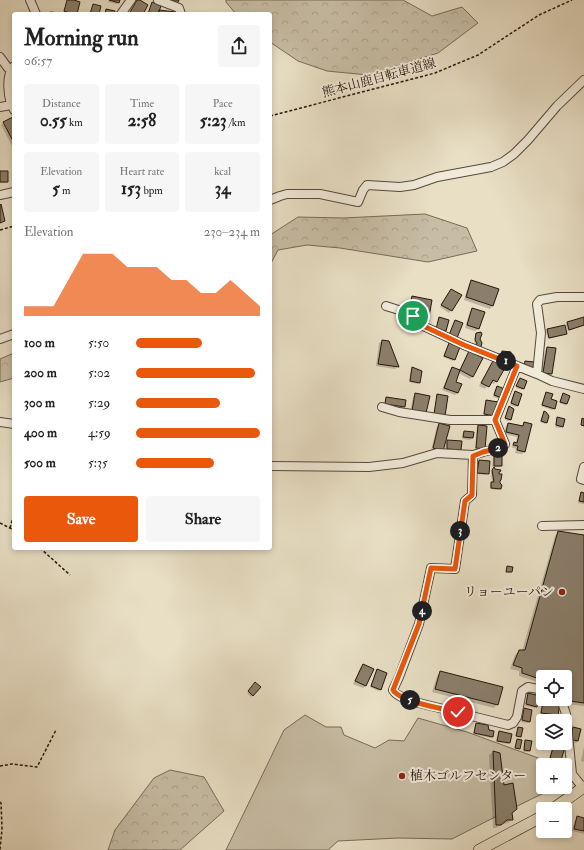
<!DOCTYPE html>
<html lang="en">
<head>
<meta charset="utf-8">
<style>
	body { margin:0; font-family:"IM FELL Double Pica","Noto Serif JP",serif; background:#f6f6f6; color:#222; height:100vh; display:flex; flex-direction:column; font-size:15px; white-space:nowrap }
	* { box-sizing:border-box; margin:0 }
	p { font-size:13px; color:#767676 }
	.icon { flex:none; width:22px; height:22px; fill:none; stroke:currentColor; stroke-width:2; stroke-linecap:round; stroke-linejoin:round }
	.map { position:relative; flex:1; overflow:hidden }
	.sheet { position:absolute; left:12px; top:12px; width:260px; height:538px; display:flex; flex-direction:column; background:#fff; border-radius:4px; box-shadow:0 2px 6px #0003 }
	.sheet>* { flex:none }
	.fabs { position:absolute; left:536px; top:670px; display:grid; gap:8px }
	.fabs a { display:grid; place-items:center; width:36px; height:36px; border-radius:4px; background:#fff; box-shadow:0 2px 6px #0003; font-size:20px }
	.pin { position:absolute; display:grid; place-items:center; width:34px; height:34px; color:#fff; margin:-17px; border:2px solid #fff; border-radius:50%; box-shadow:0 1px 4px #0007 }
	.km { position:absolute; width:20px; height:20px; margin:-10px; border-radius:50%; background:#222; color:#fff; font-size:11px; line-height:20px; text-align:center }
	.round { display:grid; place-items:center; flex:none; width:42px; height:42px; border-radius:4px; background:#f6f6f6 }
	.overview { display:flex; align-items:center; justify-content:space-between; height:68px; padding:0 12px }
	h1 { font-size:22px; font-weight:700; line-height:30px }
	.metrics { display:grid; grid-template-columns:repeat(3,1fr); gap:6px; height:68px; padding:4px 12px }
	.metrics div { display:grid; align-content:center; border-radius:4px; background:#f6f6f6; text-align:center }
	.metrics b { font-size:17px; font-weight:700 }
	.metrics small { font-size:11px; font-weight:400 }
	.metrics p { font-size:11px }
	.chart { height:112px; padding:8px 12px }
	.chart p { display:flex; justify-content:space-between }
	.chart svg { width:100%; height:72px; margin-top:4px; fill:#ea580c; opacity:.7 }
	.primary-button { display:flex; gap:8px; margin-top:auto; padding:8px 12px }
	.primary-button a { flex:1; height:46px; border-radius:4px; background:#ea580c; color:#fff; font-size:16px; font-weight:700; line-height:46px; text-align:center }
	.primary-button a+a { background:#f6f6f6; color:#222 }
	ul { padding:0 12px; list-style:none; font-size:13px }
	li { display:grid; grid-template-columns:64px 48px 1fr; align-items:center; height:30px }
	li i { height:10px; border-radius:5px; background:#ea580c }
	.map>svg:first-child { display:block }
	.green { fill:#c7bda5; stroke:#776a58 }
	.forest { fill:url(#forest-crowns); stroke:#776a58 }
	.shadow { fill:#0003 }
	.building { fill:#8b7f6c; stroke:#27160b }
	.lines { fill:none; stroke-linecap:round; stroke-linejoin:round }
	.minor-casing { stroke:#57483a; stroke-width:10 }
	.highway-casing { stroke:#27160b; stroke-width:12 }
	.path { stroke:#27160b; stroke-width:1.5; stroke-dasharray:3 2; stroke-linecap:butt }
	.minor { stroke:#f0ead9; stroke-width:8 }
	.highway { stroke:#e8dfc5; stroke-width:11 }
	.route-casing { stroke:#fff; stroke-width:8 }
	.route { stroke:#ea580c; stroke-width:5 }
	.poi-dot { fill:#8f2418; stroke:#f0ead9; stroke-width:1.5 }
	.labels { text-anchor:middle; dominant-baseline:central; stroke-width:4; stroke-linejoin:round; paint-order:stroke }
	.street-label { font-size:13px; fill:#27160b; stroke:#f0ead9 }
	.poi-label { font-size:13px; fill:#27160b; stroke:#f0ead9; text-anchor:end }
</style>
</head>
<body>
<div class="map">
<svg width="584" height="850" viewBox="0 0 584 850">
	<defs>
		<pattern id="forest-crowns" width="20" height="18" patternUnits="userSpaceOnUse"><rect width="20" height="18" fill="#c7bda5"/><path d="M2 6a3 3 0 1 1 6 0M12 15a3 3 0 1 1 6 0" fill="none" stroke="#aba28d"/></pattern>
	</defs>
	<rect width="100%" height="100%" fill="#e8dfc5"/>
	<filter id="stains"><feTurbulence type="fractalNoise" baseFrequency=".005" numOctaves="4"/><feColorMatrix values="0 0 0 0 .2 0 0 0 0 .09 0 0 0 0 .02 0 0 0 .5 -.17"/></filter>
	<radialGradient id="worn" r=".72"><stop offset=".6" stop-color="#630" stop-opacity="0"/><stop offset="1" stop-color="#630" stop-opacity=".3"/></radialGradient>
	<path class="green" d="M305,715L326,727H341L344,735L375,748L389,740L404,741L418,718L467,732L549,762L550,765H543V787H556L495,817L452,839L398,838L338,841L328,850H226L284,730Z"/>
	<path class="forest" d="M226,0H403L432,16L462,7L478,23L438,53L368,75L327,71L298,61L270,42V14H236L226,2Z
		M425,214L467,228L477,251L428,262L340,248L307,245L278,250L270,265V235L298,217L343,218Z
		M14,353V378L0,382V359Z
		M170,770L204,777L224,811L180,850H108L115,830L154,778Z"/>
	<path class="shadow" d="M68,0H71L76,14H68L63,13Z
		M109,0H119L117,4L108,2Z
		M14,121V150L1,125L4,123Z
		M0,172L7,182L6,183H0Z
		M472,281L498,290L492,306L490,309L464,300L469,284Z
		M451,290V310L449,313L440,307L449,292Z
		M412,297L428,316L425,319L406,315L410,300Z
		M473,309L478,329L475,331L465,328L470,311Z
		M584,318V326L568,331L566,325L567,323Z
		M547,330L566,334L564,335L548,339L546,331Z
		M477,334L479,339L476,345L474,342L475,336Z
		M382,341L397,367L395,369L376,366L379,343Z
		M450,344L454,360L453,361L443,357L448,345Z
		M548,348L551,374L548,376L541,375L545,351Z
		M469,352L481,358L472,377L470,379L458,373L455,382L458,393L455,395L442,390L450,370L452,368L460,371L467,355Z
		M492,363L496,381L494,384L490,382L485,389L479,386Z
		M413,368L419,382L418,384L409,382L411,369Z
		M520,379L523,388L522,390L516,388L518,381Z
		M497,387L504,389L500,399L493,397L495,389Z
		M515,393L517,405L516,407L510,405L513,394Z
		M546,393L554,408L552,410L541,406L545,395Z
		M415,394L428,397L410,413L413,397Z
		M563,394L567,404L565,405L559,403L562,396Z
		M387,398L404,407L402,408L384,406L385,399Z
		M487,401L495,416L493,417L483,416L485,403Z
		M509,407L510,419L509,421L505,420L507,409Z
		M544,413L546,422L545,424L540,422L543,414Z
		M558,418L562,426L560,428L555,427L556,420Z
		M524,423V452L522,454L515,453L516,449L511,447L514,443H516L517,437L504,434L506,426L508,424L521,427Z
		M440,424V453L431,451L437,426Z
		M478,426L482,450H475L477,427Z
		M465,432L472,433V438L470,440L462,439L463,433Z
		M447,441L460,449L459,451L445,450L446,443Z
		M494,457L501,466L499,467H492L493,458Z
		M479,461L488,473L486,475L476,474L478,463Z
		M493,469L499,472L498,473L499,482L501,485L500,489L498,490L490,489V484L492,483L491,472Z
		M581,493L584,494V504L578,503L580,495Z
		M558,532L584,536V706L567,704L566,692L565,691V677H543V684L519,676V671L510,669L515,655L519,651H522L555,536Z
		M363,665L366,686L363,688L353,684L360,668Z
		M376,672L380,689L378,691L370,687Z
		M440,672L497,704L494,708L432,692L437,676Z
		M255,684L259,687L251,697L247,693Z
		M528,694L536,706L535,708L525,706L527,696Z
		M543,703L559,705L557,715L556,716L540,714L542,704Z
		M524,709L529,722L528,723L521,722L523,711Z
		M476,724L488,731L492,737L491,738L473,734L475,725Z
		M573,728L580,730L578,741L576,743L569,741L572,730Z
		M500,732L509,743L508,744L496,742L498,734Z
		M526,741L529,751L528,752H523L524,742Z
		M554,745L563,748L559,764L558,765L548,763L552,747Z
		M584,747V762L581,761Z
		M493,752L499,754L503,786L511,813V820L508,823L503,824L496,828H493L489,755Z
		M578,817L584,819V834L572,831L575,820Z"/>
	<path class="building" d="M67,0H74L80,2L77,14H73L64,11Z
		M109,0H120L119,3Z
		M137,0H140L148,5L143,14H129Z
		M168,0H179L177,4Z
		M152,2L161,6L158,14H148Z
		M93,4L101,6L99,14H90Z
		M106,9L115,11L114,14H105Z
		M159,10L176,12V14H159Z
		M50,12L61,13V14H50Z
		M13,117L14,119V143L3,122Z
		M0,171H8V182H0Z
		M1,204L5,221L0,223V205Z
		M471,280L499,289L493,306L466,297Z
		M451,289L462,295L452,311L441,305Z
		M412,296L432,300L429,317L408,312Z
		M472,308L485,312L479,329L467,325Z
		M439,317L449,320L446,331L436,329Z
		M584,317V325L569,330L567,322Z
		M455,320L463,323L457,338L449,335Z
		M565,325L567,334L549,338L547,329Z
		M481,332L482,334L480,339L482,343L480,350L475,348L477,343L475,340L476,333Z
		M382,340L389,341L399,367L378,364Z
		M449,343L460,347L455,360L444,356Z
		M547,347L556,348L552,374L543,373Z
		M469,351L483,358L473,377L460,370Z
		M502,351L511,352L510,358L501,356Z
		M494,359L506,366L497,382L493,380L489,387L481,383Z
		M525,361L534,362L533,368L524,367Z
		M412,367L422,371L420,383L410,381Z
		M452,367L460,370L456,382L462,384L458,393L444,388Z
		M520,378L527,381L524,389L516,386Z
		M497,386L505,389L502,398L494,395Z
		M515,391L522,394L518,406L511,403Z
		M546,392L553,394L551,399L557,401L555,409L542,405Z
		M415,393L430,396L426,413L412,411Z
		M563,393L570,396L567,404L560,402Z
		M437,394L448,396L445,416L434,414Z
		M386,397L406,400L405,407L385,404Z
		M486,400L498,402L495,416L484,414Z
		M509,406L514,409L511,420L505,418Z
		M544,411L546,412L549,416L547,423L541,421Z
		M557,417L565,419L563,427L556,425Z
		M582,418L584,419V426L581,425Z
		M524,422L532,424L525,452L517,450L518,446L513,445L514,442L517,443L519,435L506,432L508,423L523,426Z
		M439,423L450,426L443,451L433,448Z
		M478,425L487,426L485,449L476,448Z
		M464,431L474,432L473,438L463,437Z
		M447,440L462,441L461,450L447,449Z
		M494,456H502V466H494Z
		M479,460L490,461L489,474L477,473Z
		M494,467L495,469L501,470L500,472H499V474H502L501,480L500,481V483L502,485L501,489L491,488V482H494L492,470Z
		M581,492L584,493V502L579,501Z
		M558,531L584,535V703L570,701V688L565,687V677H543V680L522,673V668L513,665L519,650H525Z
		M507,566L513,567L512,572H506Z
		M363,664L374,669L366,686L355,681Z
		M377,669L387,673L381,690L371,686Z
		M440,671L503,687L498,705L435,689Z
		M255,682L261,687L253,696L248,691Z
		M528,693L540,696L537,707L526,704Z
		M543,702L560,704L558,715L541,713Z
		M524,708L532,710L530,722L522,720Z
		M476,723L488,725L489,730L494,731L493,737L474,733Z
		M518,727L523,728L521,737L516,736Z
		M573,727L581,729L578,741L570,739Z
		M499,731L512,734L510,743L497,741Z
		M517,739L522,740L520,749L515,748Z
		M525,740L532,741L530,751L524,750Z
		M554,744L565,747L560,764L549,762Z
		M493,751L500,753L504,785L513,783L517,809L512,813L513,820H507L501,825H496Z
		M577,816L584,818V831L574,829Z"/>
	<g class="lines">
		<g class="minor-casing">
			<path id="minor" d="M30,0L36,14
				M158,0L179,8L181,14
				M121,14L131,0
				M0,57L8,68L10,69
				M14,66C5,75 8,100 14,110
				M0,107L11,105
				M0,195L14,192
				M270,200L280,196L287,194H320L358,202L363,190L367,185L400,187L414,185L437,177L491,167L503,162L514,154L528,140L557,106L584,80
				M386,306C398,310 413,313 419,324L464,345L517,366
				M0,339L14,334
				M537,374L541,333L537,304L540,300L557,297H584
				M382,407L399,412L450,420H495
				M0,422L14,424
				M473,455L472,495L465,501L455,569L431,568L419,624L399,677L393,690C397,697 407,699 415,702L508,725L513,723L517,717L522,691L528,687L543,690
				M270,466L369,467L403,463L437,453L473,455L483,452L503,447L505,444L495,420L517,366L537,374L552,381L584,389
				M584,467L581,479L584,480
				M542,526L584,525
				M561,699L566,714L572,774L583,788"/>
		</g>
		<g class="highway-casing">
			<path id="highway" d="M553,809L584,787
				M479,850L543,816"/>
		</g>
		<path class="path" d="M270,116L435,73L478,55L539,15L572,0
			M0,230L14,226
			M0,523L14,530
			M10,528L14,514
			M40,548L70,575
			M0,766L12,764L37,767L56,730
			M0,802L1,803L2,829L0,850"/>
		<use href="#minor" class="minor"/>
		<use href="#highway" class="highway"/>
	</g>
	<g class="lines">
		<g class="route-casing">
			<path id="route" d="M413,316L416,319L419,324L464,345L517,366L495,420L505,444L503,447L483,452L473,456L472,495L465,501L455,569L431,568L419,624L393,690C400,702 444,709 458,712"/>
		</g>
		<use href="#route" class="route"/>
	</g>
	<g class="poi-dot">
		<circle cx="562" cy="592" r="4"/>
		<circle cx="402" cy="776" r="4"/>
	</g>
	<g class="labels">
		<g class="street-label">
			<text transform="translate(379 78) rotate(-15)">熊本山鹿自転車道線</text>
		</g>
		<g class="poi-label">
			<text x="554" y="592">リョーユーパン</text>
			<text x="410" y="776" text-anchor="start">植木ゴルフセンター</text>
		</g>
	</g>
	<rect width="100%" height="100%" filter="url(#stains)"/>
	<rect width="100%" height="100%" fill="url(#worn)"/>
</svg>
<div class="fabs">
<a><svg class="icon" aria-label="locate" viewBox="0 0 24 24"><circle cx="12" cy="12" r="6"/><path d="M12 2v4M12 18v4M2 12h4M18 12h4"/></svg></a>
<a><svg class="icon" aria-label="layers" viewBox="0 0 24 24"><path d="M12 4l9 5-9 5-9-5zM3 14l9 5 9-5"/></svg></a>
<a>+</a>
<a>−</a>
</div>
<div class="pin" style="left:413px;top:316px;background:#1e9e55"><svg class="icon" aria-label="arrive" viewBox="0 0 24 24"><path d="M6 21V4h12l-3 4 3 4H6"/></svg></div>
<div class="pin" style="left:458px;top:712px;background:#d93025"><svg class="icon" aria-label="check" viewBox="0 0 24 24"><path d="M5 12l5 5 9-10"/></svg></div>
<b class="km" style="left:506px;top:361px">1</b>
<b class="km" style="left:498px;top:448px">2</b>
<b class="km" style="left:460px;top:531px">3</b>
<b class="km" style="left:422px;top:611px">4</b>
<b class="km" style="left:410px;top:700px">5</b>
<section class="sheet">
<div class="overview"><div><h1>Morning run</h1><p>06:57</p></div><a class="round"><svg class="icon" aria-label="share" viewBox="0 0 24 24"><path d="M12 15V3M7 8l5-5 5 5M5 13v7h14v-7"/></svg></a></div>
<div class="metrics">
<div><p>Distance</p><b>0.55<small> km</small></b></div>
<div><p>Time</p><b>2:58</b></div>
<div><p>Pace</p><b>5:23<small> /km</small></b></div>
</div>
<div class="metrics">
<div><p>Elevation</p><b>5<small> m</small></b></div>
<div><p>Heart rate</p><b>153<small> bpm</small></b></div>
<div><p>kcal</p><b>34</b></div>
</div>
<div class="chart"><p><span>Elevation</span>230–234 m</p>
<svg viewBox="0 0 160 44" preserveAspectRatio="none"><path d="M0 44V38L10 38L20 38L30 22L40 6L50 6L60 6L70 14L80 14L90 14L100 22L110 22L120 30L130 30L140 22L150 30L160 38V44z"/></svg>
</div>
<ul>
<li><b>100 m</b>5:50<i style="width:53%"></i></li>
<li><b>200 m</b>5:02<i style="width:96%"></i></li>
<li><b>300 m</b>5:29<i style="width:68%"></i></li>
<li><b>400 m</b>4:59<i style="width:100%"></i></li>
<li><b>500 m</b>5:35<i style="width:63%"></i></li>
</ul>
<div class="primary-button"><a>Save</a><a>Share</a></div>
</section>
</div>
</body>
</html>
